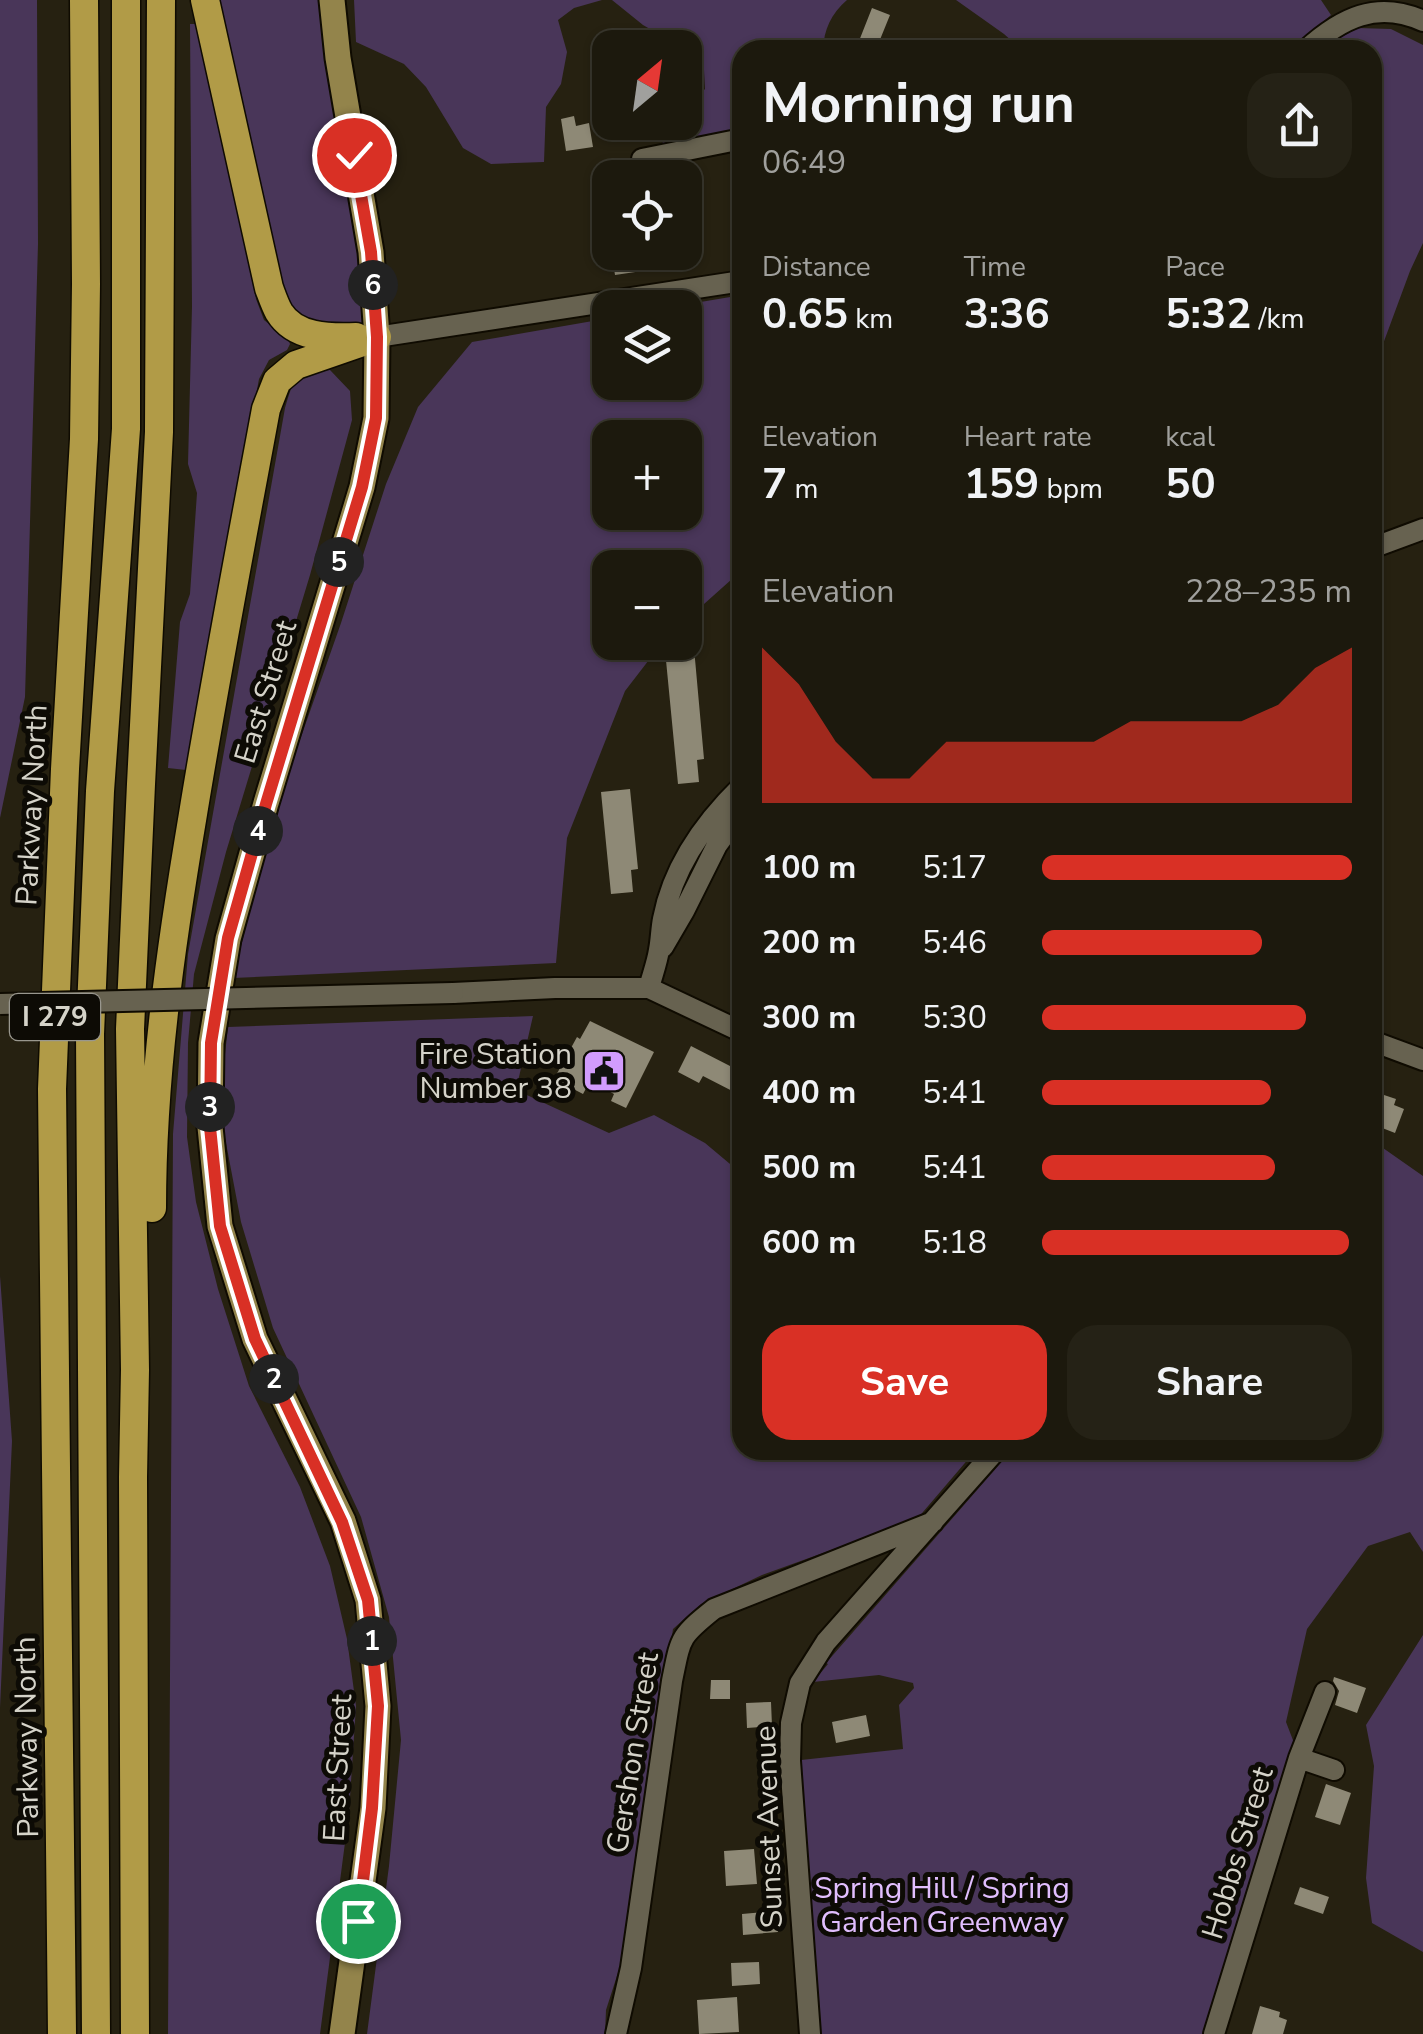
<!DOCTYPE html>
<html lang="en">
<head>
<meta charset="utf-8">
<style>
	body { margin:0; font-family:"Nunito Sans",sans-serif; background:#252216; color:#f1f3f6; height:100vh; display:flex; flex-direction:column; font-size:38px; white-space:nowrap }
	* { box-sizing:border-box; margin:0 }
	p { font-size:32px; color:#a0a09d }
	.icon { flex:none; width:55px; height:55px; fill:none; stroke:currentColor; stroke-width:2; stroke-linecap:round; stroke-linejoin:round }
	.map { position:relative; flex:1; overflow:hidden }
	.drawer { position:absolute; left:732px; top:40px; width:650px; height:1420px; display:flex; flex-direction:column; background:#1c190d; border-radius:30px; box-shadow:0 2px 8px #0004,0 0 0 2px #3a382e }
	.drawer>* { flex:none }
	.needle { width:65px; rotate:29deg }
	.controls { position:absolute; left:592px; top:30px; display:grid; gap:20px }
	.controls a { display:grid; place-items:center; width:110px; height:110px; border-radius:20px; background:#1c190d; box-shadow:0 2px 8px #0004,0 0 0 2px #3a382e; font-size:50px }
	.pin { position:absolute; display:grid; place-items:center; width:85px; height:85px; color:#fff; margin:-42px; border:5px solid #fff; border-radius:50%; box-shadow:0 2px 10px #0007 }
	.km { position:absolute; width:50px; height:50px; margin:-25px; border-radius:50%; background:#222; color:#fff; font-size:28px; line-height:50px; text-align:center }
	.round { display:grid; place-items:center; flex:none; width:105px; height:105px; border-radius:30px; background:#252216 }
	.overview { display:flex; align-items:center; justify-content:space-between; height:170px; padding:0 30px }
	h1 { font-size:55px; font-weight:700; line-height:75px }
	.figures { display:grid; grid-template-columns:repeat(3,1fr); gap:15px; height:170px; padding:10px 30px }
	.figures div { display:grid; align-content:center }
	.figures b { font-size:42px; font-weight:700 }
	.figures small { font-size:28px; font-weight:400 }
	.figures p { font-size:28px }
	.chart { height:280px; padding:20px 30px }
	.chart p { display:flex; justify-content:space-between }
	.chart svg { width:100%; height:180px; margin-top:10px; fill:#d93025; opacity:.7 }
	.button { display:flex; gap:20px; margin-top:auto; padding:20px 30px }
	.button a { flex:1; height:115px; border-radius:30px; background:#d93025; color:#fff; font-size:40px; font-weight:700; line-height:115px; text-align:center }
	.button a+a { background:#252216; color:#f1f3f6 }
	ul { padding:0 30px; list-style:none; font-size:32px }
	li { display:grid; grid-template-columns:160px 120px 1fr; align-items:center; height:75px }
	li i { height:25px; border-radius:12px; background:#d93025 }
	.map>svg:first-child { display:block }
	.green { fill:#493659; fill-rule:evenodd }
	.building { fill:#8e8976 }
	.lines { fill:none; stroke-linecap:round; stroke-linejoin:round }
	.minor-casing { stroke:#0f0b01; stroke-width:24 }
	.major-casing { stroke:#0f0b01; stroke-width:29 }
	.highway-casing { stroke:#0f0b01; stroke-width:31 }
	.minor { stroke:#676250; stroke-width:20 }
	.major { stroke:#93844b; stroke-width:25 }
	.highway { stroke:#b19b47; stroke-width:28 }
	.minor-bridge-casing { stroke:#0f0b01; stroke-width:24; stroke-linecap:butt }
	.minor-bridge { stroke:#676250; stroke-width:20 }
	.route-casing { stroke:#fff; stroke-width:20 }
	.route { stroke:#d93025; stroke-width:12 }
	.labels { text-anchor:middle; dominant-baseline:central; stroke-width:10; stroke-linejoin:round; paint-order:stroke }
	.shield { fill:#0d0b05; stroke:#99978e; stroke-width:2.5 }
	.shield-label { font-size:28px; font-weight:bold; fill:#d5d3c9 }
	.street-label { font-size:30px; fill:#d5d3c9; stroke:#0d0b05 }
	.poi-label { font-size:30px; fill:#d5d3c9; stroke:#0d0b05; text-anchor:end }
	.park-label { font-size:30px; fill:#e1befe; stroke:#0d0b05 }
</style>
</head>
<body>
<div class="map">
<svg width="1423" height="2034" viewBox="0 0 1423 2034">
	<rect width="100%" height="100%" fill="#262111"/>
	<path class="green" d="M0,0H37L38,244L25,697L0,818Z
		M205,0H332L377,337L292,326Z
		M354,0H602L574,8L558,20L567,52L561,84L546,107L544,162L491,164L463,148L426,87L404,64L356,42Z
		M612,0H847C831,14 824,29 823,50H742V129L663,147L662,128L669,123L685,122V109L705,89L704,70L685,48L681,47L643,25Z
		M956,0H1321L1331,15L1290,50H1022L1004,34Z
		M190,24H198L256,299L264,320L288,339L290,344L287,350L269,360L259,379L186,770L168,768L180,622L190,594L197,493L188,464L192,306Z
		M1358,28L1391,29L1423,45V243L1410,271L1373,371L1372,50H1317Z
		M742,295V573L732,579L685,621V568H610V642L662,643L625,691L567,838L556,963L233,978L275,811L341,623L386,484L418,407L472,342L610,318V382H685V308L671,307ZM610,438H685V512H610Z
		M330,370L350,391L352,420L310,575L226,852L194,974L188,1043L187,1137L196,1202L218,1289L249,1386L300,1487L330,1566L347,1639L356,1706L349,1812L320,2034H168L173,1134L188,954L285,408C295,375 295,372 330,370Z
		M533,1016L516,1090L609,1133L654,1115L705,1143L742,1174V1450H976L917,1519L762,1575L701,1604L673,1629L624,1954L606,2010L605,2034H367L389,1866L401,1740L389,1617L361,1517L273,1328L241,1222L222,1122L224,1063L228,1027Z
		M1373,1141L1423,1176V1552L1410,1532L1368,1546L1307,1629L1286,1722L1296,1748L1205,2034H819L801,1760L903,1749L899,1705L914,1688L913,1683L879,1675L813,1682L828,1664L826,1663L1012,1450H1372Z
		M0,1276L12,1441L0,1708Z
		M1423,1635V1952L1372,1923L1366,1878L1374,1766L1366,1725Z"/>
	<path class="building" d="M872,8L890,15L877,47L859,41Z
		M574,116L576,126L589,123L593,147L566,151L561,119Z
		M621,252H646L649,270L615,275L612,256L621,254Z
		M694,648L704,759L697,760L699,782L678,784L665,650Z
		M630,789L638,869L631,870L633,892L611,894L601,792Z
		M590,1021L654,1052L626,1108L611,1101L614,1094L590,1081L583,1094L554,1079L577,1037L580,1039Z
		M691,1046L730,1066L731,1064L742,1070V1096L703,1076L699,1083L678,1072Z
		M1372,1091L1396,1099L1394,1105L1404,1109L1395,1133L1372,1124Z
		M1334,1677L1366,1688L1357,1713L1335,1705L1339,1691L1333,1681Z
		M711,1680H730V1699H710Z
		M771,1702L772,1726L747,1728L746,1703Z
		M866,1715L870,1736L836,1743L832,1722Z
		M1326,1784L1351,1793L1340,1825L1315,1817Z
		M754,1849L757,1884L726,1886L724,1851Z
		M1300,1887L1329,1897L1323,1914L1294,1904Z
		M777,1911L778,1932L743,1935L742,1914Z
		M759,1962L760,1984L732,1986L731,1963Z
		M737,1997L739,2032L699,2034L697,2000Z
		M1260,2006L1280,2012L1279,2017L1287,2020L1283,2034H1252Z"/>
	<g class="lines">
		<g class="minor-casing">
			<path id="minor" d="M1306,50C1341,18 1377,0 1423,21
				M642,159L742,139
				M377,337L742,281
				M1372,548L1423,529
				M663,947L684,911L717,845L742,811
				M649,988C652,976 657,963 659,950C661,940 661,929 663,919C673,867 705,822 742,786
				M453,993L555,988H649L742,1032
				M1372,1041L1423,1060
				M1299,1758L1334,1770
				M616,2034L631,1968L672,1681C681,1637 679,1637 714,1609L933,1522
				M810,2034L790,1761L791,1723L800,1683L826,1642L996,1450
				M1214,2034L1299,1758L1325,1692"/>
		</g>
		<g class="major-casing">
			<path id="major" d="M332,0L338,58L371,252L377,337L376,418L362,487L266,803L228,939L211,1043L210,1127L220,1226L255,1339L343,1521L368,1600L378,1706L373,1808L342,2034"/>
		</g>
		<g class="highway-casing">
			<path id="highway" d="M205,0L269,288C272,296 275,305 279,312C295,338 329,338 356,337
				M152,1208C152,1075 171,945 193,814C215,679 241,544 266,409L277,381L296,365L377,337
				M62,2034L52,1089L65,769L84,439L86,284L84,0
				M96,2034L90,1034L100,791L126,429V0
				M135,2034L133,1477L135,1370L130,1029L141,784L159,432L161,0"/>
		</g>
		<use href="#minor" class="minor"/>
		<use href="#major" class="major"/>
		<use href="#highway" class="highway"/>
		<g class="minor-bridge-casing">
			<path id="minor-bridge" d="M0,1004L453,993"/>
		</g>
		<use href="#minor-bridge" class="minor-bridge"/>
	</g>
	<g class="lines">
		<g class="route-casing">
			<path id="route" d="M354,155L371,252L377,337L376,418L362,487L266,804L228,938L211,1043L210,1127L220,1226L255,1339L342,1522L368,1600L378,1706L372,1808L358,1921"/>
		</g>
		<use href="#route" class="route"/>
	</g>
	<defs>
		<g id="civic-square" transform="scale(2.25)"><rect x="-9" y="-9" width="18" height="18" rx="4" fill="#d29cfd" stroke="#0d0b05"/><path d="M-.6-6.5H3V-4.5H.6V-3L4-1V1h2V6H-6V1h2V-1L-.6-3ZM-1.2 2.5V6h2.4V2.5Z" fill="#111"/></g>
	</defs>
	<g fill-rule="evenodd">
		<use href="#civic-square" x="604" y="1071"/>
	</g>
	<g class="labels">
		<rect class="shield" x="10" y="994" width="90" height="46" rx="8"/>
		<g class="shield-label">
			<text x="55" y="1017">I 279</text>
		</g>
		<g class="street-label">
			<text transform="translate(266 692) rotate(-73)">East Street</text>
			<text transform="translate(32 805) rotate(-87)">Parkway North</text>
			<text transform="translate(27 1737) rotate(-91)">Parkway North</text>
			<text transform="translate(633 1753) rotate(-81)">Gershon Street</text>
			<text transform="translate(338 1768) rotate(-87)">East Street</text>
			<text transform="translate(769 1827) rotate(-92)">Sunset Avenue</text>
			<text transform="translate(1238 1853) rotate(-73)">Hobbs Street</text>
		</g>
		<g class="poi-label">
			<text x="572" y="1054">Fire Station<tspan x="572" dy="34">Number 38</tspan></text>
		</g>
		<g class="park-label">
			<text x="942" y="1888">Spring Hill / Spring<tspan x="942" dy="34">Garden Greenway</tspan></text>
		</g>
	</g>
</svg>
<div class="controls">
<a><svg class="needle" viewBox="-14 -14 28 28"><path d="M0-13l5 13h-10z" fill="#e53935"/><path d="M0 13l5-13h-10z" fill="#a0a09d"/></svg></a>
<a><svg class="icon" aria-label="locate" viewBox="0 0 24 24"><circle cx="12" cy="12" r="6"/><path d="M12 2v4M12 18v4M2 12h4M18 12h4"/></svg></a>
<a><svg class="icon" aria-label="layers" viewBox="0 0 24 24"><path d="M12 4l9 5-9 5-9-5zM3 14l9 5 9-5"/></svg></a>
<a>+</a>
<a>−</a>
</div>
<div class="pin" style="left:358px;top:1921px;background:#1e9e55"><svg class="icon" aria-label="arrive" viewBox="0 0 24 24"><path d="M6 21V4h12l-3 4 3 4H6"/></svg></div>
<div class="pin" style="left:354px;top:155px;background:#d93025"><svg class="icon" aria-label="check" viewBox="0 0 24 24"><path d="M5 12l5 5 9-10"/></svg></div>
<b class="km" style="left:372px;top:1641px">1</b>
<b class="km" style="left:274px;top:1379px">2</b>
<b class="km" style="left:210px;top:1107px">3</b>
<b class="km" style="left:258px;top:831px">4</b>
<b class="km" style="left:339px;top:562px">5</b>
<b class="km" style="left:373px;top:285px">6</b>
<section class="drawer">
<div class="overview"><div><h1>Morning run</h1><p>06:49</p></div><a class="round"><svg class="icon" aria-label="share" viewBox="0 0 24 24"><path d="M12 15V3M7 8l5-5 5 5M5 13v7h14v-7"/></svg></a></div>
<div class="figures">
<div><p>Distance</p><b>0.65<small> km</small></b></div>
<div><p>Time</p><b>3:36</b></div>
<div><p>Pace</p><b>5:32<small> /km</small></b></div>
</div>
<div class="figures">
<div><p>Elevation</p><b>7<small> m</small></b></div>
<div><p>Heart rate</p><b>159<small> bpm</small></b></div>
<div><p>kcal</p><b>50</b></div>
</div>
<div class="chart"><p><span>Elevation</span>228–235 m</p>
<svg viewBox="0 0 160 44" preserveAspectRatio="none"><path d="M0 44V6L10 15L20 29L30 38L40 38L50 29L60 29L70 29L80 29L90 29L100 24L110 24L120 24L130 24L140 20L150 11L160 6V44z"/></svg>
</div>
<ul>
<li><b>100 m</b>5:17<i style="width:100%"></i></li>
<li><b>200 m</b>5:46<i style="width:71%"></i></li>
<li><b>300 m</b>5:30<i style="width:85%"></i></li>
<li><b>400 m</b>5:41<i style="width:74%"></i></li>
<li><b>500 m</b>5:41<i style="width:75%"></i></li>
<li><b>600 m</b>5:18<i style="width:99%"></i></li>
</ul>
<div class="button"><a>Save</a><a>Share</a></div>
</section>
</div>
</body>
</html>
